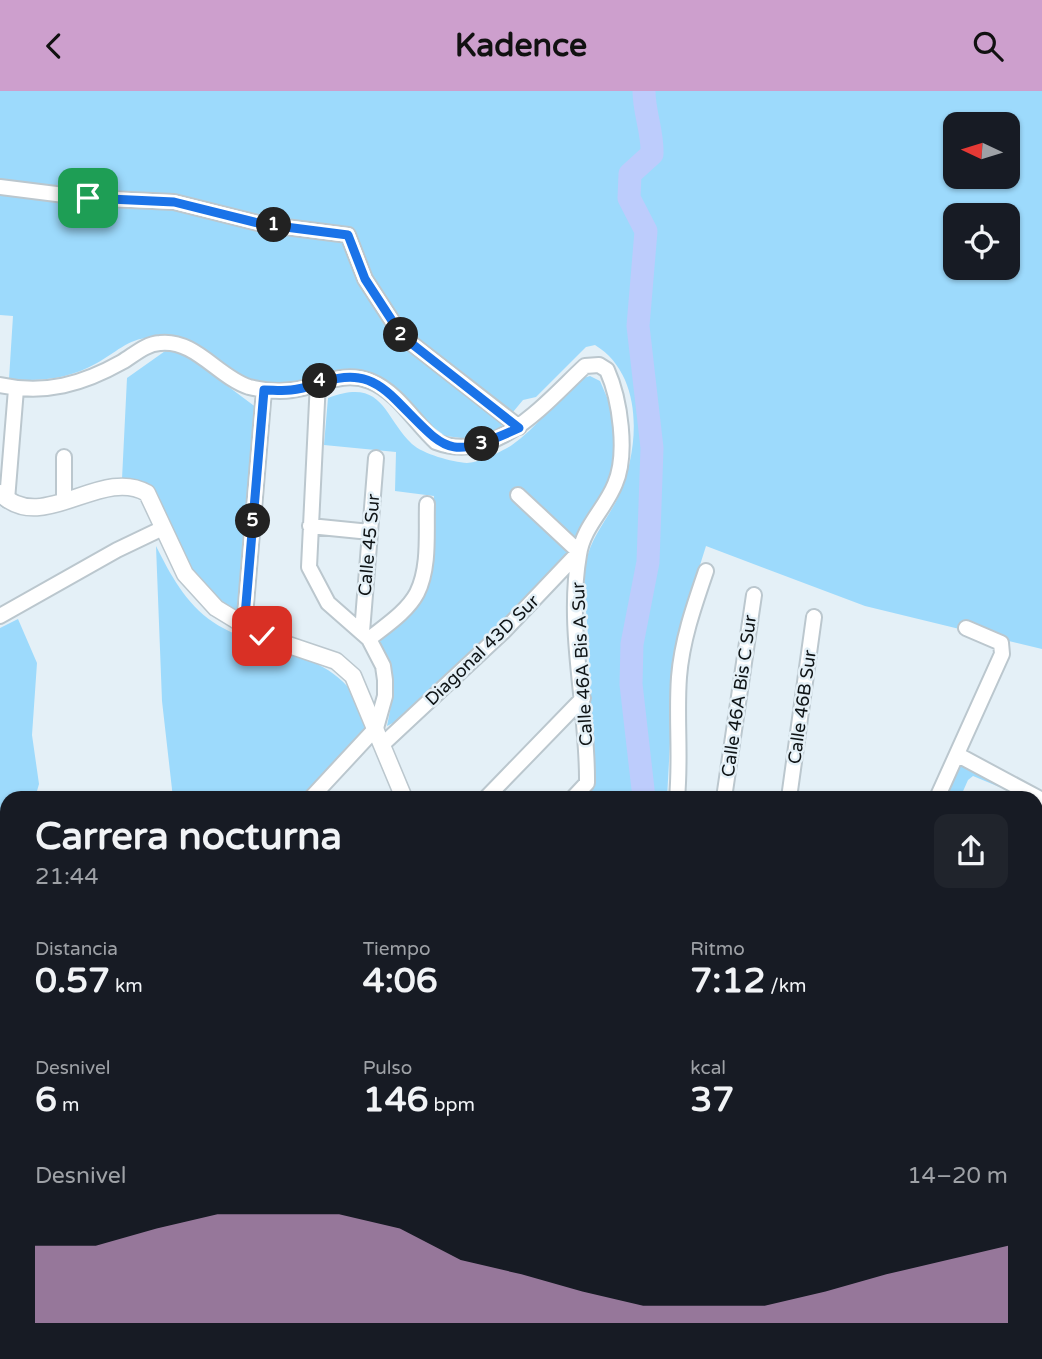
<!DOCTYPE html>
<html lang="es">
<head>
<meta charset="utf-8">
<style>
	body { margin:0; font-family:"Varela Round",sans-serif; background:#20242c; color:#f1f3f6; height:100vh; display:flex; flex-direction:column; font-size:26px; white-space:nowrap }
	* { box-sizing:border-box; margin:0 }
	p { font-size:23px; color:#9ea1a6 }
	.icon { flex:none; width:38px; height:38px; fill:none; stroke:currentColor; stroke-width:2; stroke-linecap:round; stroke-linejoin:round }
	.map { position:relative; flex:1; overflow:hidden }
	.details { position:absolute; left:0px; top:700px; width:1043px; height:569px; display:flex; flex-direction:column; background:#171b24; border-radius:21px 21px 0 0; box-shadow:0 2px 5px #0004 }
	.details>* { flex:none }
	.needle { width:46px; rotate:274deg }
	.buttons { position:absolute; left:943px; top:21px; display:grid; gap:14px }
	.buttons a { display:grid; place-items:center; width:77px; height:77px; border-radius:14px; background:#171b24; box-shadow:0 2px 5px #0004; font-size:35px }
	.pin { position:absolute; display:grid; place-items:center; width:60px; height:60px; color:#fff; margin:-30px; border-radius:14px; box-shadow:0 4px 10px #0006 }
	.km { position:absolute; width:35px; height:35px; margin:-18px; border-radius:50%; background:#222; color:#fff; font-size:19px; line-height:35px; text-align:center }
	.round { display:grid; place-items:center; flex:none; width:74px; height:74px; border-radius:14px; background:#20242c }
	.head { display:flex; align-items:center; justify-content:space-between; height:119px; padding:0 35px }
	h1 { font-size:38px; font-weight:700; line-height:52px }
	.metrics { display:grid; grid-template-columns:repeat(3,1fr); gap:10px; height:119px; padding:7px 35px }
	.metrics div { display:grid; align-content:center }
	.metrics b { font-size:35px; font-weight:700 }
	.metrics small { font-size:19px; font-weight:400 }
	.metrics p { font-size:19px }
	.chart { height:196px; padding:14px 35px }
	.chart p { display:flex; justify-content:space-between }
	.chart svg { width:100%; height:126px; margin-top:7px; fill:#cd9fcd; opacity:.7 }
	header { display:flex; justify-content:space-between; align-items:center; height:91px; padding:0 35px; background:#cd9fcd; color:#111; font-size:32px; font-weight:700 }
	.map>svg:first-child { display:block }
	.green { fill:#9ddafc; fill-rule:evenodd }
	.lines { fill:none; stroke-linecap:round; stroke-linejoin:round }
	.stream { stroke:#bdccfc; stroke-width:3.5 }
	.river { stroke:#bdccfc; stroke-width:23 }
	.minor-casing { stroke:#bbc7ce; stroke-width:18 }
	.tertiary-casing { stroke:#bbc7ce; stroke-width:19 }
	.secondary-casing { stroke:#bbc7ce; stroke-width:23 }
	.minor { stroke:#fff; stroke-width:14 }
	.tertiary { stroke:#fff; stroke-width:16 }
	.secondary { stroke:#fff; stroke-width:19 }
	.route-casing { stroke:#fff; stroke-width:14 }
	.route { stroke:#1a73e8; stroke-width:9 }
	.labels { text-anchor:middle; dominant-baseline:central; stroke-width:5; stroke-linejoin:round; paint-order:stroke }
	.street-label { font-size:18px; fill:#0f1416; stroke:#e4f0f7 }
</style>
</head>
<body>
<header><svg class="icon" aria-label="back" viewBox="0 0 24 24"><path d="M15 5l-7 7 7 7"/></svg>Kadence<svg class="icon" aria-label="search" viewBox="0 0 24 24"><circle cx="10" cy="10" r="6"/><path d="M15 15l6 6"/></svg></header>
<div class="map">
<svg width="1042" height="1268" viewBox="0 0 1042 1268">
	<rect width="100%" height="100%" fill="#e4f0f7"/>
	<path class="green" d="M0,0H1042V558L865,515L706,455L684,525L674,580L667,707H583L595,695C592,645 590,595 588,546C587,522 582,494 586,471C591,445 609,427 619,404C640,357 644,284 595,254L586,256L536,306L523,309L498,339L470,348L445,345L367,285C331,290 285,304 250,291C241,288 232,278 224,273C202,256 177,246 149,247C129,247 114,263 97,272C69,288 40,291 9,288L13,225L0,224ZM956,33H1008V86H956ZM956,124H1008V177H956Z
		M168,258L190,267L257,317L240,525L200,491L188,477L157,402L148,395L122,388L127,287Z
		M590,285L600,290L609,311L617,357L610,392L589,423L570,462L409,624L387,635C394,602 397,582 378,552L419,513L430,484L434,405L395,400L396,361L324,354L328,307C384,286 383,326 412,353C423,363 452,371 467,372C478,372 503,360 512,354C536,337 556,310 577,289Z
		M156,455C170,483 186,513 213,531C254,559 315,558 348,596C358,606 363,626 369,639L303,707H173L162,610Z
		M18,528L37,572L32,644L39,693L35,707H7V743L0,747V537Z
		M965,675L1026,707L973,685L968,689L960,707H945L960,676Z
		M7,825V895L0,903V829Z
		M1036,1060L1042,1063V1165L1036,1176Z
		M672,1262H743L737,1268H675Z"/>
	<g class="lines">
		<path class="stream" d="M1036,1107L1042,1101
			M979,1268L981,1262"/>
		<path class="river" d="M644,0C644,22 653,41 652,63L630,83L629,107L646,140L638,235L652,357L648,471L632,553L631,593L644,707"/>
		<g class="minor-casing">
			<path id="minor" d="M0,96L88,107L174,111L262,133L348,144L365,188L402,245L519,336
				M0,294C45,304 83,293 122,271C134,264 145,253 160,252C195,248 218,286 249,296C262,299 279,301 292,299C319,296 341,279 370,290C398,301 415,332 436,351C496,374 547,310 585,275L599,274L607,279C620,308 628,363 615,393C605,418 583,436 579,464C566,539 588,617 587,692L573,707
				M7,409L16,298
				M64,410V366
				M310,435L370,441
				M0,525L117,459L163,437
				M244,537L264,299
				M362,541L376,367
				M369,548C385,535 407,521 417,502C430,476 426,441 427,413
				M383,653L503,541L579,461L518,404
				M958,664L1042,709
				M311,707L376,637L385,605V589L383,575L369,548L328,512L309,476L318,290
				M486,707L583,607
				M677,707C681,665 676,627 679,586C682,549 694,515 706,480
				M724,707L754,504
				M789,707L814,526
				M937,707L1002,563L1001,552L966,537
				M1036,743L1042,731
				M0,749H7
				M1036,797L1042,801
				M0,1009L7,1017
				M1036,1031L1042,1021
				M1036,1049L1042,1053
				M1036,1253L1042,1239
				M231,1262L234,1268
				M293,1268L352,1262
				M902,1268L906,1262
				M1029,1268L1032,1262"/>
		</g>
		<g class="tertiary-casing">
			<path id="tertiary" d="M0,402C42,445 101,375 147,402L185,483L216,517L262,545L336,570L353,585L404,707
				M0,918L7,910
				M479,1268L482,1262"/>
		</g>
		<g class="secondary-casing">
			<path id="secondary" d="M0,1171L7,1176
				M92,1262L101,1268
				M580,1262L587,1268
				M808,1262L820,1268
				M397,1268L420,1262
				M751,1268L758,1262"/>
		</g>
		<use href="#minor" class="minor"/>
		<use href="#tertiary" class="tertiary"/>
		<use href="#secondary" class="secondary"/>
	</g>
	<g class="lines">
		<g class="route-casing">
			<path id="route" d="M88,107L174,111L262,133L348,144L365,188L402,245L519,337C446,370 448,361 396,309C386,299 374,289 359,287C334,283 315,297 291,299C282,300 273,299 264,299L244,537L262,545"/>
		</g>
		<use href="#route" class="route"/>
	</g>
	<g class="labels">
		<g class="street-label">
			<text transform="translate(369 454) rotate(-85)">Calle 45 Sur</text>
			<text transform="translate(482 559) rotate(-44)">Diagonal 43D Sur</text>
			<text transform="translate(582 573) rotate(-93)">Calle 46A Bis A Sur</text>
			<text transform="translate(739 605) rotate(-82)">Calle 46A Bis C Sur</text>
			<text transform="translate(802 616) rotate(-82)">Calle 46B Sur</text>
		</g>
	</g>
</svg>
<div class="buttons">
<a><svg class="needle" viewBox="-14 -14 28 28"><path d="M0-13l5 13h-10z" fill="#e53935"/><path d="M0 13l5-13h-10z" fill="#9ea1a6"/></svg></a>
<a><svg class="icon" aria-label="locate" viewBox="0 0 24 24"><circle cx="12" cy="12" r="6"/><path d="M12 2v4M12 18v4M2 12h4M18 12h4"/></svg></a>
</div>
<div class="pin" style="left:88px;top:107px;background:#1e9e55"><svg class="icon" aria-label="arrive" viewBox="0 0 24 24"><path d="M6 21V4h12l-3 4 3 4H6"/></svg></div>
<div class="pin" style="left:262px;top:545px;background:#d93025"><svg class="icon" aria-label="check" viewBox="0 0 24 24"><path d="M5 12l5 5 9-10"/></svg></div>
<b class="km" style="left:274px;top:134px">1</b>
<b class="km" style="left:401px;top:244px">2</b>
<b class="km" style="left:482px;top:353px">3</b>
<b class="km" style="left:320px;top:290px">4</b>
<b class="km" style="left:253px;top:430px">5</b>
<section class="details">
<div class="head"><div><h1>Carrera nocturna</h1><p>21:44</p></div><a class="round"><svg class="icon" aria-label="share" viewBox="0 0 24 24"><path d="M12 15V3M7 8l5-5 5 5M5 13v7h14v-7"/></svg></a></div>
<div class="metrics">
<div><p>Distancia</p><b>0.57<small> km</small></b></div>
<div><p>Tiempo</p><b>4:06</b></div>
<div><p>Ritmo</p><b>7:12<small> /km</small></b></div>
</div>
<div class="metrics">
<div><p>Desnivel</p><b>6<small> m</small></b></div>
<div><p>Pulso</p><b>146<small> bpm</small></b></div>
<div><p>kcal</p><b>37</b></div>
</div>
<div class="chart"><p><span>Desnivel</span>14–20 m</p>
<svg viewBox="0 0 160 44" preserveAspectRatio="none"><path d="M0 44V17L10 17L20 11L30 6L40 6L50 6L60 11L70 22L80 27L90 33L100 38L110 38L120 38L130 33L140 27L150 22L160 17V44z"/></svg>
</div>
</section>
</div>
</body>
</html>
